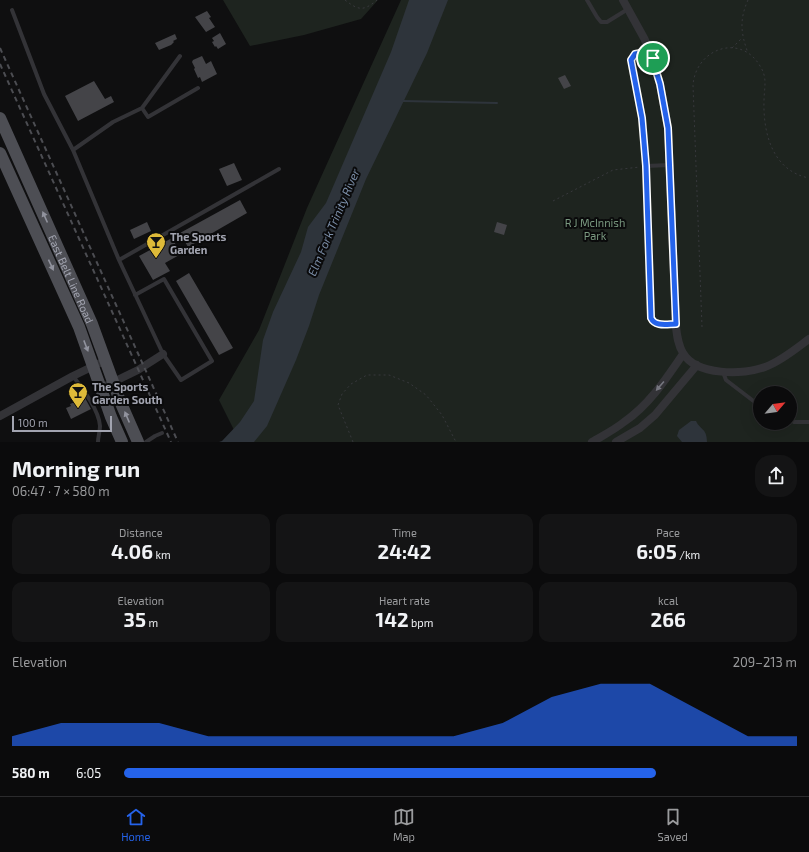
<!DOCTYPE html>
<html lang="en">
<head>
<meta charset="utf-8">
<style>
	body { margin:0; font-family:"Exo 2",sans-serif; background:#141415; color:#f1f3f6; height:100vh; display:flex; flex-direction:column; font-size:15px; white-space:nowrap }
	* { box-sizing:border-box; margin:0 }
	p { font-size:13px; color:#9a9b9d }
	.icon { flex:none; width:22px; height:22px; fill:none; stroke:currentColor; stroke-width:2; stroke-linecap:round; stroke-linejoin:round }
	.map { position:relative; height:442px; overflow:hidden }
	.sheet { display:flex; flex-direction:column; background:#0b0b0c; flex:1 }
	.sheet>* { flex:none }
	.needle { width:26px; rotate:61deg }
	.controls { position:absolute; left:753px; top:386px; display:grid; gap:8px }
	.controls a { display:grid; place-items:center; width:44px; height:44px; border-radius:50%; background:#0b0b0c; box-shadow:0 4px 16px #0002,0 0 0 1px #2b2b2d; font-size:20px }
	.scale { position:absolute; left:12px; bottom:10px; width:100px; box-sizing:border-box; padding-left:4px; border:2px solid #a2a4b0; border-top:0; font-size:11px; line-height:14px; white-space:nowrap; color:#a2a4b0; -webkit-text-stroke:3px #0a0a0b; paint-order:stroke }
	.pin { position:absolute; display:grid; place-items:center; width:34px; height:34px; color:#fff; margin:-17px; border:2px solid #fff; border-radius:50%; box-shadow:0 1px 4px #0007 }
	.round { display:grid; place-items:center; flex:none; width:42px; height:42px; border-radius:16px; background:#141415 }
	.summary { display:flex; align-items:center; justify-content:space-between; height:68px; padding:0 12px }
	h1 { font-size:22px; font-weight:700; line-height:30px }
	.metrics { display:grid; grid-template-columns:repeat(3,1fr); gap:6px; height:68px; padding:4px 12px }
	.metrics div { display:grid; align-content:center; border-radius:10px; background:#141415; text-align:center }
	.metrics b { font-size:20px; font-weight:700 }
	.metrics small { font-size:11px; font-weight:400 }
	.metrics p { font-size:11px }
	.chart { height:112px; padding:8px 12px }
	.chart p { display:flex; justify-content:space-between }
	.chart svg { width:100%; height:72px; margin-top:4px; fill:#2563eb; opacity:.7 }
	ul { padding:0 12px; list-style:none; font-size:13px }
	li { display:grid; grid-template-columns:64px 48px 1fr; align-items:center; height:30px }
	li i { height:10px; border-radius:5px; background:#2563eb }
	.dock { display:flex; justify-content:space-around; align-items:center; height:56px; border-top:1px solid #2b2b2d; background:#0b0b0c; font-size:11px; color:#9a9b9d }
	.dock a { display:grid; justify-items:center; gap:2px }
	.dock .selected { color:#2563eb }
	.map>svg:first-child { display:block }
	.green { fill:#1e241f; fill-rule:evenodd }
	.water { fill:#2e343b }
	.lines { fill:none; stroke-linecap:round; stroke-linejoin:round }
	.stream { stroke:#2e343b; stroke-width:2 }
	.building { fill:#444448 }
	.path { stroke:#37383c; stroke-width:1; stroke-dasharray:2 3; stroke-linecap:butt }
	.lane { stroke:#333337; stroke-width:4 }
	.street { stroke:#333337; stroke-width:8 }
	.primary { stroke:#4d4e54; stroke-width:12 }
	.rail { stroke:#4c4d52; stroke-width:2; stroke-dasharray:5 4; stroke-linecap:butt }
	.oneway { fill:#91939e }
	.oneway2 { fill:#767780 }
	.route-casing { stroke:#fff; stroke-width:8 }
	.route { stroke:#2563eb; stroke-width:5 }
	.labels { text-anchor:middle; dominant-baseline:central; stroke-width:4; stroke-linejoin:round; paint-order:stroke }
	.park-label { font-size:11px; fill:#7a9980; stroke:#0a0a0b }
	.poi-label { font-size:11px; font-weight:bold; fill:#a2a4b0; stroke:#0a0a0b; text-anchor:start }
	.street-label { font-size:11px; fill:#a2a4b0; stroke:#0a0a0b }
	.water-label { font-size:12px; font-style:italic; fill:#7b8ea8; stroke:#0a0a0b }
</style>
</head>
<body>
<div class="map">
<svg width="809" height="442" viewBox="0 0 809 442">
	<rect width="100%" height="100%" fill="#0f0f10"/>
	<path class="green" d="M223,0H378L361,19L304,35L250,46Z
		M401,0H809V442H240L219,400L259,330L307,208ZM760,393H790V423H760Z"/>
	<path class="water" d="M409,0H448L427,53L366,179L319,295L309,326L296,360L267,426L254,442H219L222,441L240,422L254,401L263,340L273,312L301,252L308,227L326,203L391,52Z
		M691,421H696C700,430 707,428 707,442H682L677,436L679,430Z"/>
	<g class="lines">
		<path class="stream" d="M403,101L497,103"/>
	</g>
	<path class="building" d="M207,11L211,17L209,18L215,27L206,32L195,17Z
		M220,33L226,44L218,49L216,46L215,47L212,42L214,41L212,38Z
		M175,34L177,39L173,41L174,42L171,45L159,50L155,43Z
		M202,56L206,64L211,61L217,74L202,82L200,77L198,78L194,69L195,68L192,62L193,60Z
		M565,75L571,86L564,89L558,78Z
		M94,81L105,99L111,96L114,102L78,121L65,96Z
		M234,163L242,180L227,186L219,169Z
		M240,200L247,213L188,247L180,233Z
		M147,222L151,231L134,239L130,230Z
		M497,222L507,225L504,235L494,232Z
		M172,238L181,254L165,263L170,271L153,280L139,256Z
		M189,273L233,348L219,355L176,281Z
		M85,398L91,409L71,419L66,408L71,406L70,404Z"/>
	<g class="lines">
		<path class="path" d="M345,0C358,10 363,12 377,0
			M748,0C739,20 741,34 748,53
			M732,48L742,38
			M553,201L613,170L640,167
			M702,327L693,85C696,48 741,33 760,66C768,78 764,88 764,101C763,134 773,171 809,178
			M353,442L338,405L342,394L351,384L367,375H389L409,383L426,395L442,415L456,442"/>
		<path class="lane" d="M587,0L597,17L601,22H607L628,9
			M12,10L44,94L73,150
			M650,51L635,54L631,60L643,118L646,166L670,165
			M142,108L148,117L198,88
			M646,166L651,318C655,327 667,324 676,324
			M119,260L73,150L113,122L142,108L180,56
			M135,295L164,279L212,361L181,380L163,354L119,260L279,169
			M723,372L726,380L760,406
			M73,376C82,388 99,410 100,426C100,431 98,437 98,442
			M790,420L794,422H809
			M146,442L155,436L162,433"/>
		<path class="street" d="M623,0L644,38L653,58L660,84L668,128L676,327C677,336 678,345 683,353C696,376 744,375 765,367C780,362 797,348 809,339
			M101,388L138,370L163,354
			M0,416L73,376L106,360
			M592,442C602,436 614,430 624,422C649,405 666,379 683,354
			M616,442L640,428L655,415L697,365"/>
		<g class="primary">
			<path id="s1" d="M0,118L92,324L120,401L138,442"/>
			<path d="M0,153L79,327L111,417L122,442"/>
		</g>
		<path class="rail" d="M0,48L178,442
			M0,64L171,442"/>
	</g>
	<defs><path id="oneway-solid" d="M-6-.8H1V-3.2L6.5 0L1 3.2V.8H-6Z"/></defs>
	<g class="oneway">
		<use href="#oneway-solid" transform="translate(45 217) rotate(-114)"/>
		<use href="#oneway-solid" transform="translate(51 265) rotate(65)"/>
		<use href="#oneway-solid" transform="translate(86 346) rotate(69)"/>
		<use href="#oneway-solid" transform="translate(127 417) rotate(-113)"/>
	</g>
	<use class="oneway2" href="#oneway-solid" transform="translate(660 386) rotate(131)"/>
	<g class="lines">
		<g class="route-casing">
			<path id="route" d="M650,51L660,84L668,128L676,324C667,324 655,327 651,318L646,166L642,118L631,60L635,54Z"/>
		</g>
		<use href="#route" class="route"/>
	</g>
	<defs>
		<g id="bar-pin" transform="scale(1)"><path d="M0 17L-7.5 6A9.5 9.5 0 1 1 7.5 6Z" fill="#deba39" stroke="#0a0a0b"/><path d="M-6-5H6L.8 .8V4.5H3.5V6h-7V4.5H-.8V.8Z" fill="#111"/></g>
	</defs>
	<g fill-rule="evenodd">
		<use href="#bar-pin" x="156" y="242"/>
		<use href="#bar-pin" x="78" y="392"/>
	</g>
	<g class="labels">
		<g class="park-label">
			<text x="595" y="222">R J McInnish<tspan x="595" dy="13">Park</tspan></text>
		</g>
		<g class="poi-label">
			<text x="170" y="236">The Sports<tspan x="170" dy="13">Garden</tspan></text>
			<text x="92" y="386">The Sports<tspan x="92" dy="13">Garden South</tspan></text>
		</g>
		<g class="street-label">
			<text stroke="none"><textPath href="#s1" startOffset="176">East Belt Line Road</textPath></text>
		</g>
		<g class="water-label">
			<text transform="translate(333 222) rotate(-67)">Elm Fork Trinity River</text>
		</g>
	</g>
</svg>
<div class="controls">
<a><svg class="needle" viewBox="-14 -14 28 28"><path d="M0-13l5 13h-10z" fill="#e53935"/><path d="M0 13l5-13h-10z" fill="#9a9b9d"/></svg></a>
</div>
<div class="scale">100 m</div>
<div class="pin" style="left:653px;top:58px;background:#1e9e55"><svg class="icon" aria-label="arrive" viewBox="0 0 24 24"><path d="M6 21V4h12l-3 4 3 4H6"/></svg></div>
</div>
<section class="sheet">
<div class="summary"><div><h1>Morning run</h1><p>06:47 · 7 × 580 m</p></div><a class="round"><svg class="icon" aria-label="share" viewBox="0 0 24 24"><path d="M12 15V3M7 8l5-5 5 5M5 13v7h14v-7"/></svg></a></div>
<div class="metrics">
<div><p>Distance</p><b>4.06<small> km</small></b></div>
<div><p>Time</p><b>24:42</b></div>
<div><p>Pace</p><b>6:05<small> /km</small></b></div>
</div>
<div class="metrics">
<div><p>Elevation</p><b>35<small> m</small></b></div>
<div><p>Heart rate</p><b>142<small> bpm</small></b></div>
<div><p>kcal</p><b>266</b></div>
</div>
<div class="chart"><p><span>Elevation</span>209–213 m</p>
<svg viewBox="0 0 160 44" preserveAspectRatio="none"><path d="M0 44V38L10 30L20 30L30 30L40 38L50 38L60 38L70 38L80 38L90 38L100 30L110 14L120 6L130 6L140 22L150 38L160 38V44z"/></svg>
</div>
<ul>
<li><b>580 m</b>6:05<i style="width:79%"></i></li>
</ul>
</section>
<nav class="dock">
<a class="selected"><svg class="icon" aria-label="home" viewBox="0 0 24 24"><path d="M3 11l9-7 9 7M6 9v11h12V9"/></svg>Home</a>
<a><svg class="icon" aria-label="map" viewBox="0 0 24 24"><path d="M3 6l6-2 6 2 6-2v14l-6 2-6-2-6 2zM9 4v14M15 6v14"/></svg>Map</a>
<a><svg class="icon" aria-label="saved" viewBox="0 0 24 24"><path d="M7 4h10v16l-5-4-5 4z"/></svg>Saved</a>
</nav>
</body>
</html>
